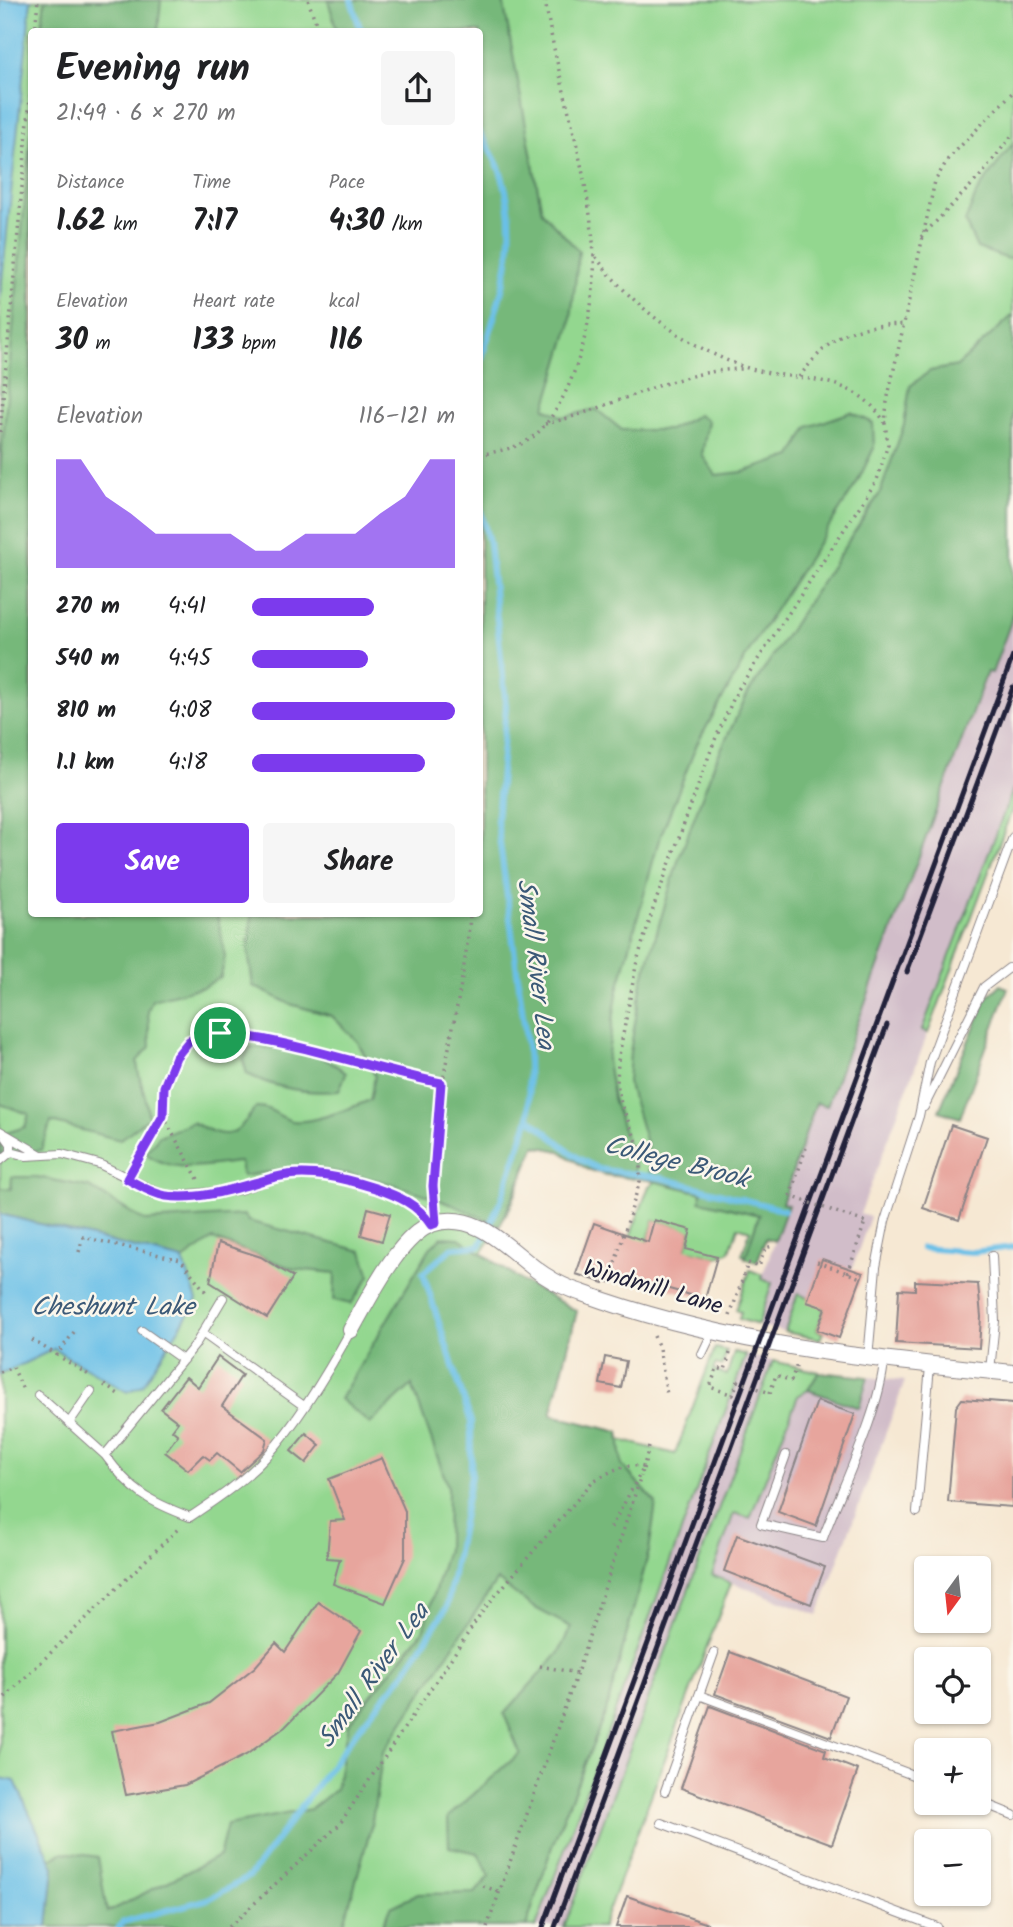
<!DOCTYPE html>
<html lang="en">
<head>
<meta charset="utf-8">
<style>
	body { margin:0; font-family:Kalam,sans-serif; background:#f6f6f6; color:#202124; height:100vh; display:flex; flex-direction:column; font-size:26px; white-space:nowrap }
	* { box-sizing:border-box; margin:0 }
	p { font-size:23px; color:#757577 }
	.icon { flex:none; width:38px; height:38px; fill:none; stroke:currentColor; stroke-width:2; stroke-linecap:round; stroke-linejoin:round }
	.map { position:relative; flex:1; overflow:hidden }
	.sheet { position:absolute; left:28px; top:28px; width:455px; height:889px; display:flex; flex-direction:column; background:#fff; border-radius:7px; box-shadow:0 2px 5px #0004 }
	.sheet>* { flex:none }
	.needle { width:46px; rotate:195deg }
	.fabs { position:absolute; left:914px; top:1556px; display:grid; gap:14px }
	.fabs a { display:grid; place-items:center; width:77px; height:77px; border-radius:7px; background:#fff; box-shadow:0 2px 5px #0004; font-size:35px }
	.pin { position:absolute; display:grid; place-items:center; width:60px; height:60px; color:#fff; margin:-30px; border:4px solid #fff; border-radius:50%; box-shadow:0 2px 7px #0007 }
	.round { display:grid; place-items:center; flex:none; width:74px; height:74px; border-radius:7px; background:#f6f6f6 }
	.overview { display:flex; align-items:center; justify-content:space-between; height:119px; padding:0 28px }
	h1 { font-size:38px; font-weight:700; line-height:52px }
	.stats { display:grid; grid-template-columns:repeat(3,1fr); gap:10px; height:119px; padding:7px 28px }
	.stats div { display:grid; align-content:center }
	.stats b { font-size:30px; font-weight:700 }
	.stats small { font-size:19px; font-weight:400 }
	.stats p { font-size:19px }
	.chart { height:196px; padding:14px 28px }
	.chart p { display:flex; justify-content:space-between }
	.chart svg { width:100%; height:126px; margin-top:7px; fill:#7c3aed; opacity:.7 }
	.button { display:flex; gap:14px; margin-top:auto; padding:14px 28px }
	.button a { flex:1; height:80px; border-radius:7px; background:#7c3aed; color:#fff; font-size:28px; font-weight:700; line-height:80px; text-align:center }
	.button a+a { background:#f6f6f6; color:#202124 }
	ul { padding:0 28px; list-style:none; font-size:23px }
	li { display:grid; grid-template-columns:112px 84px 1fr; align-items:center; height:52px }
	li i { height:18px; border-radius:9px; background:#7c3aed }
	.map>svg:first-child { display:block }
	.industrial { fill:#d1bdc9 }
	.green { fill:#93d78f; stroke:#5a7c65; stroke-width:2; fill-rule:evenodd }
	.forest { fill:#76b87a; stroke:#4c6d5a; stroke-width:2 }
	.water { fill:#6ac0e7; stroke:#467191; stroke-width:2 }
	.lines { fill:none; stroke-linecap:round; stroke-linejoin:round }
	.stream { stroke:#6ac0e7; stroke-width:6 }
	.building { fill:#e7a59d }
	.lane-casing { stroke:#8c8587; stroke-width:10 }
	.street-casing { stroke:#8c8587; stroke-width:18 }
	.path { stroke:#8c8587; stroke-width:3.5; stroke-dasharray:2 5; stroke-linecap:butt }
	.lane { stroke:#fff; stroke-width:8 }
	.street { stroke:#fff; stroke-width:16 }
	.rail { stroke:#22223b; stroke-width:5 }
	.path-bridge { stroke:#8c8587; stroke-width:3.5; stroke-dasharray:2 5; stroke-linecap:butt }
	.route-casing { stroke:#fff; stroke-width:14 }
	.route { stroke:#7c3aed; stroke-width:9 }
	.labels { text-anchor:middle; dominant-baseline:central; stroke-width:5; stroke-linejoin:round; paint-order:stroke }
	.street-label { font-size:24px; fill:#22223b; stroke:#fbf7ec }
	.water-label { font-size:26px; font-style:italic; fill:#3b5977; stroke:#fbf7ec }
</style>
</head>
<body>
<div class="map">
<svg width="1013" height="1927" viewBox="0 0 1013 1927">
	<rect width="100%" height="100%" fill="#fbf7ec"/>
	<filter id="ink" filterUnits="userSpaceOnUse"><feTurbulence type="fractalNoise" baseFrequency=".0143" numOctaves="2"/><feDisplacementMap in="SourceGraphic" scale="14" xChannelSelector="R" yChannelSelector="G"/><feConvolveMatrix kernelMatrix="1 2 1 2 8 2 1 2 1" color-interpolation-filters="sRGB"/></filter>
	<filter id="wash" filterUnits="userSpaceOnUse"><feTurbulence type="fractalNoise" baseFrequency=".00686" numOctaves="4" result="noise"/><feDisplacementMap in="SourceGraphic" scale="28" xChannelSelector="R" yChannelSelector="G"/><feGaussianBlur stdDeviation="1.57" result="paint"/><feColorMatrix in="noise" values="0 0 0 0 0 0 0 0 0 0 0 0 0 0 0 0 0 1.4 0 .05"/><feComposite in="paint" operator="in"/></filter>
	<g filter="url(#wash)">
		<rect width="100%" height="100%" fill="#f6e8d3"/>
		<path class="industrial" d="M1013,616V789L922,1030L928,1033L860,1214L870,1217L852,1269L859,1284L839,1338L817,1331L799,1293L785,1332L758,1325L772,1283L761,1279L788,1206L782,1203L817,1103L827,1106L988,672L992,673Z
			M746,1355L773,1361L564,1927H536Z
			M868,1377L905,1381L818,1615L712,1575L734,1513L750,1518L798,1396L808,1390L859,1407Z"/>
		<path class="green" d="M28,0H1013V467L744,1211L759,1215L746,1256L742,1255L750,1231L738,1227L730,1251L717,1257L690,1250L685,1268L681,1267L691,1231L654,1220L646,1247L628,1242L649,1186L657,1181L605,1175L587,1169L560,1151L535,1146L511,1206L482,1253L523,1282L577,1311L551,1415L619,1432L620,1440L675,1454L715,1348L727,1351L722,1366L716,1364L713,1370L727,1375L734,1352L746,1355L536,1927H526L552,1846L606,1711L649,1551L498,1927H0V288ZM32,32H480V914H32Z
			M1013,789V807L928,1033L922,1030Z
			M750,1270L763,1275L762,1279L772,1283L758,1325L739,1319L741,1312L736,1310Z
			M798,1293L825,1308L817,1330L823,1333L820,1339L785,1332Z
			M773,1361L819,1372L808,1390L798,1396L750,1518L734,1513L712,1575L731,1583L602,1927H564Z"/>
		<path class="forest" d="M45,0H161L158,31H41Z
			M328,0H503L542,212L579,251L570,326L545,408L563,417L596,409L622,430H669L698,415L708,421L702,455L716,475L743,472L792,456L808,427L851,412L873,423L874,448L857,483L752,646L697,744L658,843L617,994L607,1060L613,1098L635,1166L633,1179L587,1169L560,1151L535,1146L500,1226C440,1197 357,1166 289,1170C273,1171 257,1174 242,1176L240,1162C205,1165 174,1175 145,1153L159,1136L192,1122C227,1140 233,1140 256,1107C271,1106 279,1118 293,1121C312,1124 351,1108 370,1100L375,1076L358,1042L332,1016L290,1004L253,986L248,951L252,914H480V32L337,31Z
			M31,132L32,914H217L225,956L221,977L203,987L152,1000L148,1011L150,1047L137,1061C138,1083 149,1097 148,1118L120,1140L51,1122L41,1150L2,1158L0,1135L25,1127L29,1114L0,1104V472Z
			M1013,143V258L1008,259L977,248L965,222L977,192Z
			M1013,315V616L992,673L987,672L827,1106L816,1103L782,1203L788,1205L775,1241L766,1238L757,1262L745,1258L759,1215L700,1201L702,1193L649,1180L650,1157L628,1082L630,1052L642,982L678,861L715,762L747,695L880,493L904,425L910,386L930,371L957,366Z
			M1000,985L1008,988L960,1118L939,1111L986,999Z
			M250,1047C289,1048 315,1047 346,1073L339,1091C306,1094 277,1089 247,1074L243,1060Z
			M12,1177H37L89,1187L145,1221L244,1215L248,1221L362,1251L370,1276L351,1304L334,1300L335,1273L294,1269L213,1239L183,1260L0,1214V1188L11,1189Z
			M441,1237L459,1238L523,1282L577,1311L551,1415L619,1432L622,1465L656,1503L649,1551L606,1711L552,1846L526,1927H382L391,1907L418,1894L475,1893L490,1876L478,1853L449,1847L448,1817L520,1753L504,1714L558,1654L571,1627L533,1607L497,1580L383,1752L371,1827L343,1927H48L54,1867L50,1859L64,1852L98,1857L107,1912L219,1856L227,1825L311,1809L336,1789L348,1724L423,1631L447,1549L448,1487L412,1385L370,1424L340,1399L430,1248Z
			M819,1372L868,1377L859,1408L808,1390Z"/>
		<path class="water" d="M0,0H31L0,300Z
			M0,1214L183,1260L197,1300L143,1385L127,1392L54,1349L0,1375Z
			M0,1778L15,1781L54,1867L48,1927H0Z"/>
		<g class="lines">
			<path class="stream" d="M351,0L360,28L366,32
				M480,133C487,146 498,161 502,176C524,247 498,298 480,365
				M529,1118L578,1158L598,1169L662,1178L784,1210
				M922,1248L973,1252L1013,1247
				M119,1927L123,1922L209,1899L250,1876L362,1724L403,1675L447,1607L471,1475V1422L423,1273L452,1248L480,1246L501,1200L529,1118L528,1053L497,821L506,706L489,543L480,508"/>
		</g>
		<g id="blocks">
			<path class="building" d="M951,1125L987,1137L959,1220L923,1208Z
				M368,1208L390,1214L382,1241L361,1235Z
				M654,1220L691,1230L686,1249L717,1257L705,1299L608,1272L604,1283L576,1274L594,1223L648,1242Z
				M218,1243L261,1257L293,1277L267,1318L210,1282Z
				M822,1259L863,1273L839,1338L817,1330L825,1308L807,1302Z
				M915,1281L978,1284L981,1317L979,1348L896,1343L899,1289L915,1290Z
				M218,1357L242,1375L222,1406L267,1439L264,1450L240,1472L217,1453L210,1460L203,1455L188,1470L165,1452L178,1435L172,1430L178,1422L161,1409L186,1377L198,1387Z
				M605,1357L626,1361L621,1388L600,1384Z
				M962,1399L1013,1403L1012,1507L948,1502L956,1407Z
				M817,1401L855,1414L816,1526L778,1512Z
				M306,1433L320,1445L306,1463L291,1451Z
				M382,1458L405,1511V1558L385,1603L333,1584L340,1559L327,1558L330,1521L345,1520L329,1479Z
				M737,1535L825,1567L811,1604L724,1571Z
				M318,1602L361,1631L338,1673L285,1727L246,1755L185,1785L126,1795L112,1731L160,1722L209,1703L255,1667L276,1643L285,1652Z
				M730,1652L846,1696L831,1737L715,1694Z
				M710,1706L826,1750L824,1757L858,1770L832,1844L681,1788Z
				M627,1896L708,1924V1927H616Z"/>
		</g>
	</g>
	<g filter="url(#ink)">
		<use href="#blocks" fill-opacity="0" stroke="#8c8587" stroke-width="2"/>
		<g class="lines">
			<g class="lane-casing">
				<path id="lane" d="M924,1107L984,987L1009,968
					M0,1131L41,1155
					M11,1152L26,1156L62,1154L99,1164L165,1196L239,1190L277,1177L297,1174L327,1175L394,1195L422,1210L431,1225
					M0,1161L11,1152V1144L6,1137
					M223,1298L195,1345L105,1455C132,1492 148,1501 190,1517C217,1499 244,1481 267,1456C300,1419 327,1374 351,1330
					M142,1331L183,1360
					M202,1333L304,1406
					M702,1354L714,1329
					M868,1359L876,1267L885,1221L919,1116L930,1062L1013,837
					M990,1371L995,1321L992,1256
					M38,1395L105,1455
					M69,1423L91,1391
					M786,1455L761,1524L823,1538C841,1489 880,1411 884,1361
					M917,1512L930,1366
					M699,1695L926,1780
					M665,1791L714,1653
					M978,1801L1013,1815
					M661,1823L937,1927"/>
			</g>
			<g class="street-casing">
				<path id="street" d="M351,1330C368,1300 400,1234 434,1223C480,1210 511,1254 544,1275C556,1283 569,1289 582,1293C721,1344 867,1359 1013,1373"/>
			</g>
			<path class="path" d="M308,0L319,32
				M35,32L38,0
				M921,237L982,174L1013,134
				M596,257C630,304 682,343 736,364C789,385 852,367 885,423
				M799,377C833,334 849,326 903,324
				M545,424C613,409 675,369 745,369
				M0,432L32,76
				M480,455C497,451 515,449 530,439C574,408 597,308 594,257C590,171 558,86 545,0
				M135,1166L163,1116
				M198,1179L163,1116C160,1086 172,1040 207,1033C221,1030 240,1037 254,1039C270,1042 286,1042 302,1046C349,1056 394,1073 441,1083
				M790,1196L806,1148
				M434,1202C428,1104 463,1011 470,914
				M79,1252L83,1237L181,1260L208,1295
				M817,1262L861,1278
				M848,1273L865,1222
				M609,1283L640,1181V1161L639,1147L621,1104L617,1083L618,1061L637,961L654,906L714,742L737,691L877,480L888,444L885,424L887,401L935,181L948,159L1013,92
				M730,1316L748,1263L759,1267L765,1248L773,1246
				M74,1332L57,1355L92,1377
				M654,1336L659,1348L667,1395
				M32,1340L57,1355
				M730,1353L725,1370L717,1368L710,1387L733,1395L738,1381
				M0,1372L13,1367L23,1390
				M104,1385L120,1395
				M770,1393L776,1375L791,1381L797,1364
				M643,1469L649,1447
				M540,1666L577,1673
				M0,1702L179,1528
				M483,1886L500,1892
				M229,1927L339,1825L485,1608L593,1481C610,1472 625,1462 644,1467L609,1531
				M487,1927L577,1673L641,1476"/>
			<use href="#lane" class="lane"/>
			<use href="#street" class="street"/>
			<path class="rail" d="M907,972L1013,687
				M543,1927L1013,656
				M555,1927L887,1025"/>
			<path class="path-bridge" d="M790,1196L865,1222
				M738,1381L770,1393"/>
		</g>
	</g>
	<g class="lines" filter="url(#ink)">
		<g class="route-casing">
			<path id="route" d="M209,1032C289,1038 363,1067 441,1083L433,1186L436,1223L431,1225C418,1204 398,1196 375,1188C343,1178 309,1169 276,1177C241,1186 203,1201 166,1196C152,1194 139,1185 127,1179L163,1116L164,1087L176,1057L189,1041Z"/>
		</g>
		<use href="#route" class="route"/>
	</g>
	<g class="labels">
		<g class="street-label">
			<text transform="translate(653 1288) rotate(16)">Windmill Lane</text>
		</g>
		<g class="water-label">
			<text transform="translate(535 964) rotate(83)">Small River Lea</text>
			<text transform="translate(676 1163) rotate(14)">College Brook</text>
			<text x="113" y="1308">Cheshunt Lake</text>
			<text transform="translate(374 1676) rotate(-54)">Small River Lea</text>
		</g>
	</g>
</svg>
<div class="fabs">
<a><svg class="needle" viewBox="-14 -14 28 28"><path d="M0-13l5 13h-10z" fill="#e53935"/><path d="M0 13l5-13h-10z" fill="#757577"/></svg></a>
<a><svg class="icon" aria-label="locate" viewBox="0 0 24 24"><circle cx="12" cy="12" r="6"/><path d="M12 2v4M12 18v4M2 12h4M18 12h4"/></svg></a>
<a>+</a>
<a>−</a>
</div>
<div class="pin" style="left:220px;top:1033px;background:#1e9e55"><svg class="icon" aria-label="arrive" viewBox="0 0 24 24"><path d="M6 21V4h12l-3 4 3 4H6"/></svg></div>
<section class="sheet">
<div class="overview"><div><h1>Evening run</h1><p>21:49 · 6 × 270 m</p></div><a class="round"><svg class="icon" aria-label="share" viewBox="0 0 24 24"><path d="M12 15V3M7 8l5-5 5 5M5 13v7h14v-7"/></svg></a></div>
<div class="stats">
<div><p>Distance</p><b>1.62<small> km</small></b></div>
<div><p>Time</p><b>7:17</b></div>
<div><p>Pace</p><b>4:30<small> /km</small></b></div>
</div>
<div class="stats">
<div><p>Elevation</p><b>30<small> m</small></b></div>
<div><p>Heart rate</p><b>133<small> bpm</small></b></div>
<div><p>kcal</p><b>116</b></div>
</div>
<div class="chart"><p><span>Elevation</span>116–121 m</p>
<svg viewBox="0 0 160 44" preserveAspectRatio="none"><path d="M0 44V6L10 6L20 19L30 25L40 32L50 32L60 32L70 32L80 38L90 38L100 32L110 32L120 32L130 25L140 19L150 6L160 6V44z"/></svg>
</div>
<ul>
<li><b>270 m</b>4:41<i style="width:60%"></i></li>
<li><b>540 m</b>4:45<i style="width:57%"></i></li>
<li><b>810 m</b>4:08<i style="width:100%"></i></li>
<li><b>1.1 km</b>4:18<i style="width:85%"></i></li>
</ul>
<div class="button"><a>Save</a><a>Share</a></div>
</section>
</div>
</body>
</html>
